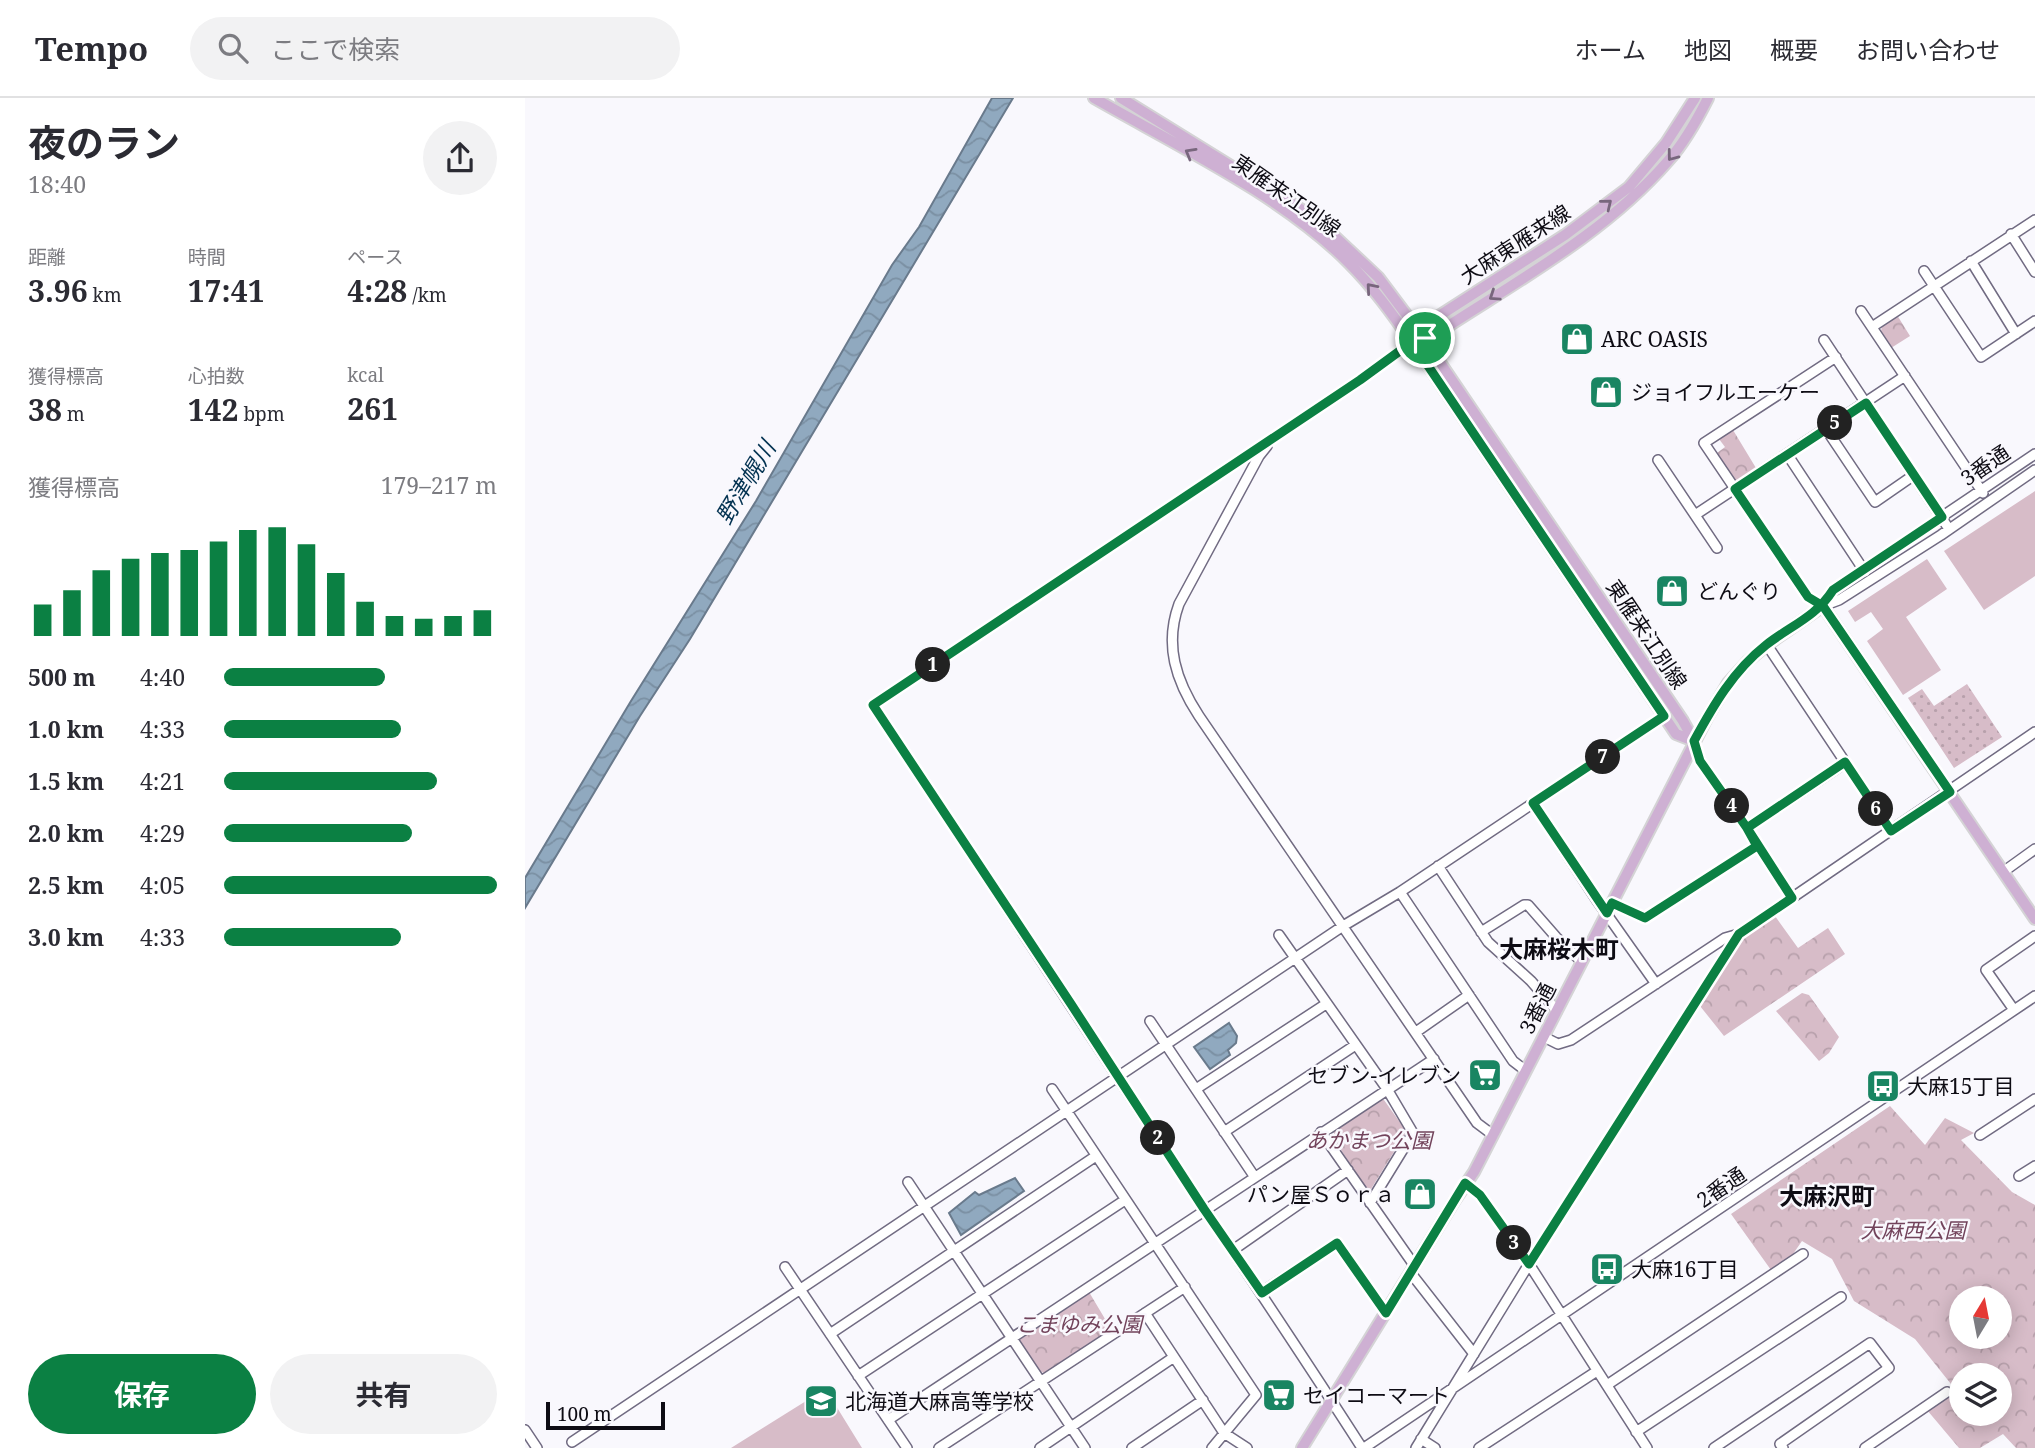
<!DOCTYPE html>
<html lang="ja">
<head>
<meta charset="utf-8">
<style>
	body { margin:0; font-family:"Noto Serif","Noto Sans JP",serif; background:#f2f2f3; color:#2b2b33; height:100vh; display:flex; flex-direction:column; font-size:26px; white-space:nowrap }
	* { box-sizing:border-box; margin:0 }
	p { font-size:23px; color:#7c7c81 }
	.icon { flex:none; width:38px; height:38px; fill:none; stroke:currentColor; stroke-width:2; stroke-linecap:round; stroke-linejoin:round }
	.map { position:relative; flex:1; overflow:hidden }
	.side { display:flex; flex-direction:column; background:#fff; width:525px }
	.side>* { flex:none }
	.needle { width:46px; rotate:10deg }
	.buttons { position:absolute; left:1424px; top:1188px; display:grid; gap:14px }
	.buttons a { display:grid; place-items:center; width:63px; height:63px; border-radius:50%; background:#fff; box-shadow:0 4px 18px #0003; font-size:35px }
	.scale { position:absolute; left:21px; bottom:18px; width:119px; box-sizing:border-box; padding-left:7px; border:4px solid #0e0c14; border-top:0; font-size:19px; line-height:24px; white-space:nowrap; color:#0e0c14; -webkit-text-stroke:5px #f9f8fd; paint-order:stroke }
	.pin { position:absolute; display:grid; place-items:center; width:60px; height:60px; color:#fff; margin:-30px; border:4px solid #fff; border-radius:50%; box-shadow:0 2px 7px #0007 }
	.km { position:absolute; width:35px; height:35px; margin:-18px; border-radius:50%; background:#222; color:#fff; font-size:19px; line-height:35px; text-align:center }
	.round { display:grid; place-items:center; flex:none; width:74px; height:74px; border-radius:37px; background:#f2f2f3 }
	.head { display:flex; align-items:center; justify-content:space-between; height:119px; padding:0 28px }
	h1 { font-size:38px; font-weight:700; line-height:52px }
	.figures { display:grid; grid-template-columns:repeat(3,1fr); gap:10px; height:119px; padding:7px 28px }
	.figures div { display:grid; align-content:center }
	.figures b { font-size:30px; font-weight:700 }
	.figures small { font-size:19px; font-weight:400 }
	.figures p { font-size:19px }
	.chart { height:196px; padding:14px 28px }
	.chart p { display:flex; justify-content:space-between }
	.chart svg { width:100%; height:126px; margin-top:7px; stroke:#0b8043; stroke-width:6 }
	.action { display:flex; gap:14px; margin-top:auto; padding:14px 28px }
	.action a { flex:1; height:80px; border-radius:42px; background:#0b8043; color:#fff; font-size:28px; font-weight:700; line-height:80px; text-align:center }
	.action a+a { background:#f2f2f3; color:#2b2b33 }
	ul { padding:0 28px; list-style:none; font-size:23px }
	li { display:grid; grid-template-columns:112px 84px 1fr; align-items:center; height:52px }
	li i { height:18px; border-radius:9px; background:#0b8043 }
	header { display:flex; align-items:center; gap:42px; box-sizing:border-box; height:98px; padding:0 35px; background:#fff; border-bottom:2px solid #e1e1e2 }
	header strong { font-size:33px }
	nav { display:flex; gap:38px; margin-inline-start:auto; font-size:24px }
	.search { width:490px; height:63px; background:#f2f2f3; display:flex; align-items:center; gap:18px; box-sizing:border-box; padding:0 24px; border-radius:38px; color:#7c7c81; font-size:26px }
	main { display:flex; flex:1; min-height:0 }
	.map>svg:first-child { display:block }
	.grass { fill:url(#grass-dots) }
	.park { fill:url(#park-crowns); fill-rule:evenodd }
	.pitch { fill:#d7bcc8 }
	.water { fill:url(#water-waves); stroke:#697a8c; stroke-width:2 }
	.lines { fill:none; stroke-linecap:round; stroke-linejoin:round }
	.minor-casing { stroke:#716b82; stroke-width:12 }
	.major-casing { stroke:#d4d3d5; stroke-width:14 }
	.minor { stroke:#fff; stroke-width:9 }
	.major { stroke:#ceb0d3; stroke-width:10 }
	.oneway { stroke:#78667d }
	.route-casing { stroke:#fff; stroke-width:14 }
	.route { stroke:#0b8043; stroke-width:9 }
	.labels { text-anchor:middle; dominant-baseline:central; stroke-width:5; stroke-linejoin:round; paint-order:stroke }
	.street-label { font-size:21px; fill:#0e0c14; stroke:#f9f8fd }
	.poi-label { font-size:21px; fill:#0e0c14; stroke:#f9f8fd; text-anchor:start }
	.park-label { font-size:21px; font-style:italic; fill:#72435b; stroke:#f9f8fd }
	.water-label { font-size:23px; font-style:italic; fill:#033251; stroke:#f9f8fd }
	.quarter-label { font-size:24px; font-weight:bold; fill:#0e0c14; stroke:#f9f8fd }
</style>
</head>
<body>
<header>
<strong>Tempo</strong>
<div class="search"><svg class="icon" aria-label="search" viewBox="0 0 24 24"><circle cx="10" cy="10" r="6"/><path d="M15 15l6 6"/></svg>ここで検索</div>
<nav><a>ホーム</a><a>地図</a><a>概要</a><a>お問い合わせ</a></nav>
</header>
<main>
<section class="side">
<div class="head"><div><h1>夜のラン</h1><p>18:40</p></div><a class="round"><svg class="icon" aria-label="share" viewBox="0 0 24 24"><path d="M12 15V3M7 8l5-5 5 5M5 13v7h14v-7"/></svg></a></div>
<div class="figures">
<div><p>距離</p><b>3.96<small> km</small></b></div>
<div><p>時間</p><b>17:41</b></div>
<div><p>ペース</p><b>4:28<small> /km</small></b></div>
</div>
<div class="figures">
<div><p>獲得標高</p><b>38<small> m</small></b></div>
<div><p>心拍数</p><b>142<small> bpm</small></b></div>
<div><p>kcal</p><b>261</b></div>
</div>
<div class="chart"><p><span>獲得標高</span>179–217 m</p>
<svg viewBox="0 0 160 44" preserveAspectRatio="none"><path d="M5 44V33M15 44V28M25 44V21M35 44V17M45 44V15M55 44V14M65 44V11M75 44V7M85 44V6M95 44V12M105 44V22M115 44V32M125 44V37M135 44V38M145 44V37M155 44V35"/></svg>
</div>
<ul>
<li><b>500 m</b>4:40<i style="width:59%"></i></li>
<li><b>1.0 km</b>4:33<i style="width:65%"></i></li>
<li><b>1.5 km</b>4:21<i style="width:78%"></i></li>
<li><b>2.0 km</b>4:29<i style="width:69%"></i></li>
<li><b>2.5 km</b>4:05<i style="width:100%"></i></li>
<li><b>3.0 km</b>4:33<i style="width:65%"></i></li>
</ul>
<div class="action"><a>保存</a><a>共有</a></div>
</section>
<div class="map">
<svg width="1510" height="1350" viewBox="0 0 1510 1350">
	<defs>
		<pattern id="grass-dots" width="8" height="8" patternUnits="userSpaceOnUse" patternTransform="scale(1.75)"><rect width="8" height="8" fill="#d7bcc8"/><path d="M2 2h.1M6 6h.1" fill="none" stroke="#b7a0ab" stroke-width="1.8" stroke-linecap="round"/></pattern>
		<pattern id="park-crowns" width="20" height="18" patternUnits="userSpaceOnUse" patternTransform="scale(1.75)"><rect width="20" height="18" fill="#d7bcc8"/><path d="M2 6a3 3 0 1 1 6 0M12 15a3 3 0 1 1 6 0" fill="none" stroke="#b7a0ab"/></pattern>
		<pattern id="water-waves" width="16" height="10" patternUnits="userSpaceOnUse" patternTransform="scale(1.75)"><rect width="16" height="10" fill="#90a9bf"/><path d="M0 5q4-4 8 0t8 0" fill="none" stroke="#7b90a3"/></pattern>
	</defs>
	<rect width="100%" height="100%" fill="#f9f8fd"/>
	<path class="grass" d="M1442,586L1477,639L1429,670L1383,600L1397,591L1409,608Z"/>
	<path class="park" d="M1372,217L1385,238L1366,250L1356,234L1357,227Z
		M1208,332L1231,370L1211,385L1192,355L1200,349L1194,341Z
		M1250,818L1273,850L1303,830L1320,856L1199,938L1175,908L1215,840Z
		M1277,895L1284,897L1314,939L1304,955L1294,963L1251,913Z
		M853,1000L859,1002L879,1030L880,1036L846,1091L840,1089L809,1041V1032Z
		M1365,1008L1400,1047L1420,1020L1449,1035L1436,1042L1487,1094L1510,1107V1350H1491L1478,1336L1455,1350H1434L1402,1312L1430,1291L1390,1241L1329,1203L1307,1161L1277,1143L1268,1156L1246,1172L1206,1116ZM1437,1200H1475V1239H1437ZM1437,1278H1475V1316H1437Z
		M564,1194L586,1231L519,1275L512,1272L494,1242Z"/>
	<path class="pitch" d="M1510,393V478L1459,512L1419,453Z
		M1402,461L1422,491L1381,519L1416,572L1378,597L1342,543L1358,531L1346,514L1330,524L1323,513Z
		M289,1298L308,1303L337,1350H206Z"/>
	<path class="water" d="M467,0H488L165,541L115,618L0,810V780L106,603L231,403L367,167L394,129Z
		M704,925L712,938L711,945L703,952L705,957L685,971L669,949Z
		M490,1080L499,1093L436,1137L424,1115L450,1094L454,1097Z"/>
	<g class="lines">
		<g class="minor-casing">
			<path id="minor" d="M1486,136L1510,174
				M1446,163L1491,236
				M1399,173L1456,259L1510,223
				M1336,213L1458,395
				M1347,229L1510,122
				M1299,242L1424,431
				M1301,331L1350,404L1389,377
				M742,348L734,358L654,506C639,547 651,583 674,618L952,1025L968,1037
				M1262,356L1340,474
				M1133,362L1192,450
				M1170,417L1380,278
				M1298,508L1283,499L1179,345L1311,259
				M1298,508L1308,492L1510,356
				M1298,508L1314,502L1416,437L1510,372
				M1242,547L1366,733
				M1169,643L1175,663L1222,730L1267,800
				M1008,705L1071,801L1131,886
				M1222,730L1320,665
				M913,768L963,844L1006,883L1032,913
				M1478,774L1510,751
				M875,794L988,963L1001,973
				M1087,805L1120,820L1232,748
				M956,834L999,807H1003L1031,839L1057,864
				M754,837L862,991L888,1035L845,1105
				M1489,912L1461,872L1510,838
				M625,923L729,1078
				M891,934L944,897
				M1019,939L1033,946L1046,942L1200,840L1214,836
				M527,991L731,1297L687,1350
				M671,991L801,906
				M699,1034L829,948
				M796,1034L889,1167
				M1455,1037L1510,1001
				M1494,1078L1510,1068
				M383,1084L560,1350
				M940,1085L955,1097L1004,1166L1122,1350
				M708,1152L823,1072
				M260,1169L382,1350
				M885,1174L949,1256
				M737,1194L812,1145L861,1215
				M620,1215L699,1335L722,1350
				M305,1236L571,1058
				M333,1278L600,1102
				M1082,1287L1278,1156
				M363,1322L909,961
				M0,1332L12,1350
				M1111,1334L1316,1199
				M896,1341L910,1350
				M47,1344L818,828L875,794L1139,618
				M414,1350L660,1189
				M515,1350L649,1259
				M607,1350L678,1302
				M837,1350C780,1261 721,1173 662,1085C558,926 453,766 348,607L835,282L887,244
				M839,1350L1510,898
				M891,1350L1004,1166L1214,836L1510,634
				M954,1350L1072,1273
				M1189,1350L1345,1245L1364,1270L1255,1346L1258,1350
				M1340,1350L1422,1294"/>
		</g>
		<g class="major-casing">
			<path id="major" d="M569,0C651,47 758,98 824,165C848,189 868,217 887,244L1151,636L1169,643
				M596,0L790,120L853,179L895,235L1158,623L1169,643
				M891,240L903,225L1040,137L1104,89L1141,45L1170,0
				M893,242L911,236C990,184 1080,136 1143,63C1159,45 1172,22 1183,0
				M777,1350L930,1102L949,1074L1182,620L1203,585L1223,563L1242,547L1298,508L1510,821"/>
		</g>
		<use href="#minor" class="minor"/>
		<use href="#major" class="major"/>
	</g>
	<defs><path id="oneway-chevron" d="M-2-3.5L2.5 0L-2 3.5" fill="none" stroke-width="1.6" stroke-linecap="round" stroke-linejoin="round" transform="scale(1.75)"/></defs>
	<g class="oneway">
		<use href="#oneway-chevron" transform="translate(665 55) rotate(-150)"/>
		<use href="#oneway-chevron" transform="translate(1147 58) rotate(127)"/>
		<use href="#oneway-chevron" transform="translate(1082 106) rotate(-39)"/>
		<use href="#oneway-chevron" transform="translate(846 190) rotate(-131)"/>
		<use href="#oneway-chevron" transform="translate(969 198) rotate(146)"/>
	</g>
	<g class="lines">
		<g class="route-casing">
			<path id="route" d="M900,240L887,244L835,282L348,607L546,906L679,1111L737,1195L812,1145L861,1215L940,1085L955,1097L1004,1166L1214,836L1267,800L1222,730L1175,663L1169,643C1188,608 1208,573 1241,547C1265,528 1291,519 1308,492L1417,419L1341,305L1210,391L1283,499L1298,508L1425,694L1366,733L1320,664L1222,730L1232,748L1120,820L1087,805L1082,815L1008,705L1139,618L887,244L895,234L900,240"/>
		</g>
		<use href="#route" class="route"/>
	</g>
	<defs>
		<g id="shop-square" transform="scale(1.75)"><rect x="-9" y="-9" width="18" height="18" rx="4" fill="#198562" stroke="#f9f8fd"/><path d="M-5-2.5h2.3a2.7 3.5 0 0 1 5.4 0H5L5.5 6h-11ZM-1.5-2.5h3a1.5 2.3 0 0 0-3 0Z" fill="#fff"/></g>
		<g id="supermarket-square" transform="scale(1.75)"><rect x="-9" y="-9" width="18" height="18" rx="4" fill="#198562" stroke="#f9f8fd"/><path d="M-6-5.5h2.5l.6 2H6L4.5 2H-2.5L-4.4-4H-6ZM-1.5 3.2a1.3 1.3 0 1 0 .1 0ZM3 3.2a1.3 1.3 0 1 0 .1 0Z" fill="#fff"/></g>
		<g id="bus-square" transform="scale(1.75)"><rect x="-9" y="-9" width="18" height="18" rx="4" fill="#198562" stroke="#f9f8fd"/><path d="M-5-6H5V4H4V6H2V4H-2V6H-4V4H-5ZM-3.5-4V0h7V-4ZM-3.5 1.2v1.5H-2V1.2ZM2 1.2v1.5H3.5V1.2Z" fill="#fff"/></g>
		<g id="school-square" transform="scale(1.75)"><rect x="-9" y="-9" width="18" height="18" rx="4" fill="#198562" stroke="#f9f8fd"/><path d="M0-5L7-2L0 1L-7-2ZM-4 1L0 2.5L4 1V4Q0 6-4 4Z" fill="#fff"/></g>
	</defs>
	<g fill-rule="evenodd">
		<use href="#shop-square" x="1052" y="241"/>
		<use href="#shop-square" x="1081" y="294"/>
		<use href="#shop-square" x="1147" y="493"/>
		<use href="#supermarket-square" x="960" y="977"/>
		<use href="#bus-square" x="1358" y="988"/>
		<use href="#shop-square" x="895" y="1096"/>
		<use href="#bus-square" x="1082" y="1171"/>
		<use href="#supermarket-square" x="754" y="1297"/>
		<use href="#school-square" x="296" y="1303"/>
	</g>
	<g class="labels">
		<g class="street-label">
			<text transform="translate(762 97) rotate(35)">東雁来江別線</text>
			<text transform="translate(990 146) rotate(-33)">大麻東雁来線</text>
			<text transform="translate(1460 367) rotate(-34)">3番通</text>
			<text transform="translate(1122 536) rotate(56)">東雁来江別線</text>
			<text transform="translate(1012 910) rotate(-63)">3番通</text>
			<text transform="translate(1196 1089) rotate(-34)">2番通</text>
		</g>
		<g class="poi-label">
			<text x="1076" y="241">ARC OASIS</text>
			<text x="1106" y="294">ジョイフルエーケー</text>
			<text x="1172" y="493">どんぐり</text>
			<text x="936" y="977" text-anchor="end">セブン-イレブン</text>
			<text x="1382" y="988">大麻15丁目</text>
			<text x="870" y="1096" text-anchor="end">パン屋Ｓｏｒａ</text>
			<text x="1106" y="1171">大麻16丁目</text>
			<text x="778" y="1297">セイコーマート</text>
			<text x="320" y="1303">北海道大麻高等学校</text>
		</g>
		<g class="park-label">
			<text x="844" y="1042">あかまつ公園</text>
			<text x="1388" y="1132">大麻西公園</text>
			<text x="554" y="1226">こまゆみ公園</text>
		</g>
		<g class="water-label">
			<text transform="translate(220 384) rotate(-59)">野津幌川</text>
		</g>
		<g class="quarter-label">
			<text x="1034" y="850">大麻桜木町</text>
			<text x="1302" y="1097">大麻沢町</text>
		</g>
	</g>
</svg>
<div class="buttons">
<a><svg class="needle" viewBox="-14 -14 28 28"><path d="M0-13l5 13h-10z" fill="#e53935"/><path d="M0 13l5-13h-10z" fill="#7c7c81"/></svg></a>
<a><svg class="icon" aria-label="layers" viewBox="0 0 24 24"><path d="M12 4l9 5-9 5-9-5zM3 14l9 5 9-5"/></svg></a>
</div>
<div class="scale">100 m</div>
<div class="pin" style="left:900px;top:240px;background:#1e9e55"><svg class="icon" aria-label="arrive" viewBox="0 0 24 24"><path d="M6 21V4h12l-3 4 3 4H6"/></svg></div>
<b class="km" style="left:408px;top:567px">1</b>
<b class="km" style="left:633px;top:1040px">2</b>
<b class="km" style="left:989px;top:1145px">3</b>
<b class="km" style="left:1207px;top:708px">4</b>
<b class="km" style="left:1310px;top:325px">5</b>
<b class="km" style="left:1351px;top:711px">6</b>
<b class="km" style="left:1078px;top:659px">7</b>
</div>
</main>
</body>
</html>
